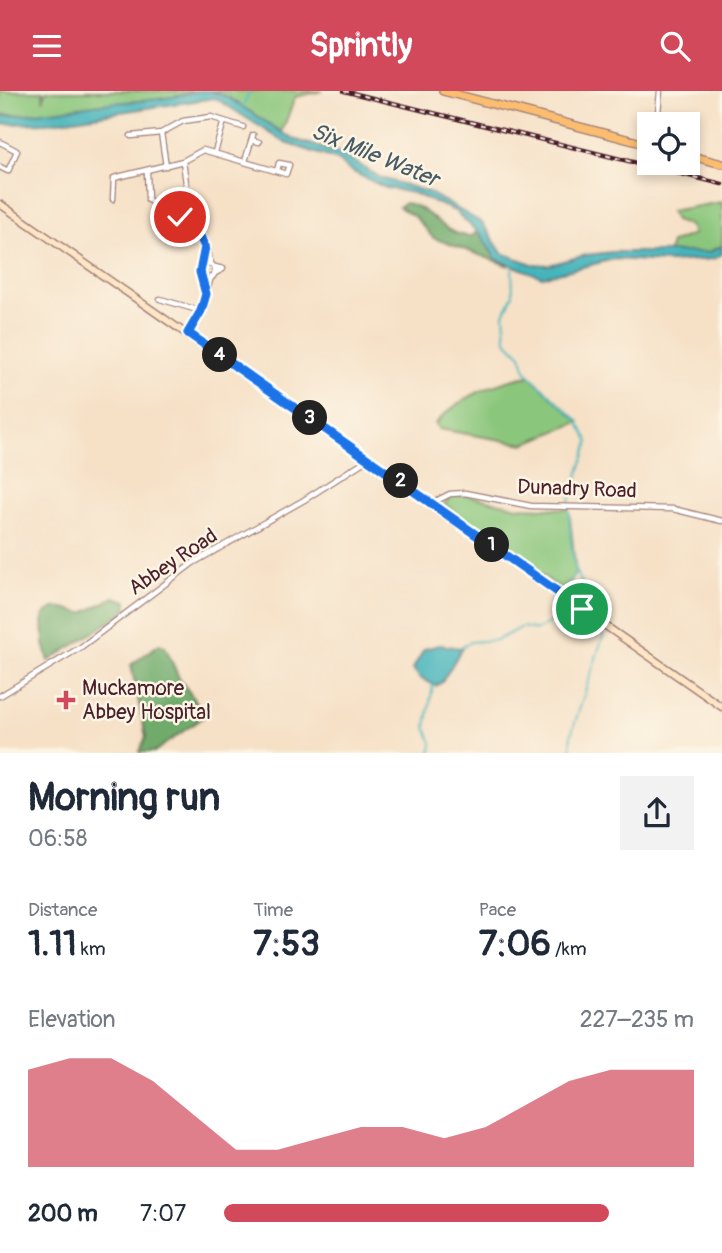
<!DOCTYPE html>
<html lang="en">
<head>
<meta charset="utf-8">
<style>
	body { margin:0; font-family:Pangolin,sans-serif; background:#f2f2f3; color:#1f2937; height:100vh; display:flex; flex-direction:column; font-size:26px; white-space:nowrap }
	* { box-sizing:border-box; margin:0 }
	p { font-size:23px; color:#747a83 }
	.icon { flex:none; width:38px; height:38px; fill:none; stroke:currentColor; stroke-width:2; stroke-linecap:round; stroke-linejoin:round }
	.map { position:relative; height:662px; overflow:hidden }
	.side { display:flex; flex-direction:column; background:#fff; flex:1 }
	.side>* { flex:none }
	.fabs { position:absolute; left:637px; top:21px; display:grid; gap:14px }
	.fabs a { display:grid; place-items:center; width:63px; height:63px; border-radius:0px; background:#fff; box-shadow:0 4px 10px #0003; font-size:35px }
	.pin { position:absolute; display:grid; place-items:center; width:60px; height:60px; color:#fff; margin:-30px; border:4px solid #fff; border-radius:50%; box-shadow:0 2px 7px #0007 }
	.km { position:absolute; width:35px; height:35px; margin:-18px; border-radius:50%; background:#222; color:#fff; font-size:19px; line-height:35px; text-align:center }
	.round { display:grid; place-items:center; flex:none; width:74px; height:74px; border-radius:0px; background:#f2f2f3 }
	.overview { display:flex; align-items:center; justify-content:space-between; height:119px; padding:0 28px }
	h1 { font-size:38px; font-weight:700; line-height:52px }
	.metrics { display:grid; grid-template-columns:repeat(3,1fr); gap:10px; height:119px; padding:7px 28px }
	.metrics div { display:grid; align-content:center }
	.metrics b { font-size:35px; font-weight:700 }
	.metrics small { font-size:19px; font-weight:400 }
	.metrics p { font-size:19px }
	.chart { height:196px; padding:14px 28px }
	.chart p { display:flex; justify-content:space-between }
	.chart svg { width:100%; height:126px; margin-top:7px; fill:#d1495b; opacity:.7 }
	ul { padding:0 28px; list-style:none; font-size:23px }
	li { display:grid; grid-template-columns:112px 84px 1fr; align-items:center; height:52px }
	li i { height:18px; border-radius:9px; background:#d1495b }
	header { display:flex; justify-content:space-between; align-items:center; height:91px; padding:0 28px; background:#d1495b; color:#fff; font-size:32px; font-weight:700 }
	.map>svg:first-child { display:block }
	.green { fill:#8ac67c; stroke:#6a7254; stroke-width:2 }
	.forest { fill:#6fab6c; stroke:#5c654c; stroke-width:2 }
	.water { fill:#45b4bb; stroke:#486a73; stroke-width:2 }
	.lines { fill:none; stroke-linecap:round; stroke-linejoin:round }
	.stream { stroke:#45b4bb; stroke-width:2 }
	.minor-casing { stroke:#a08079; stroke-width:7 }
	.secondary-casing { stroke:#a08079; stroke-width:9 }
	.primary-casing { stroke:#a08079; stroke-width:10 }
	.minor { stroke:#fff; stroke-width:4.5 }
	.secondary { stroke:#fee5c5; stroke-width:6 }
	.primary { stroke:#fcbd6f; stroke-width:7 }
	.rail-casing { stroke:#4a1f2b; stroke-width:4.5 }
	.rail { stroke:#fcf5e5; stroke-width:2; stroke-dasharray:5; stroke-linecap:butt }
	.route-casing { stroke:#fff; stroke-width:14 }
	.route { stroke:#1a73e8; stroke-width:9 }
	.poi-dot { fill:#d1495b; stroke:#fcf5e5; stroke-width:2.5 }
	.labels { text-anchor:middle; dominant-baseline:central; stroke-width:5; stroke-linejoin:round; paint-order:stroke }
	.street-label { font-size:21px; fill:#4a1f2b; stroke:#fcf5e5 }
	.poi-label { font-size:21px; fill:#4a1f2b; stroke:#fcf5e5; text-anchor:start }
	.water-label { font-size:23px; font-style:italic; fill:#485b65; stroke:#fcf5e5 }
</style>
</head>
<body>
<header><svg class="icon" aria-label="menu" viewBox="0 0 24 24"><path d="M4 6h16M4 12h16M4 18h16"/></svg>Sprintly<svg class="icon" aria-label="search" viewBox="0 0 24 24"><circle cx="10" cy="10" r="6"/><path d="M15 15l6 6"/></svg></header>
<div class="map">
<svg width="722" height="662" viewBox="0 0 722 662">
	<rect width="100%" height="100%" fill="#fcf5e5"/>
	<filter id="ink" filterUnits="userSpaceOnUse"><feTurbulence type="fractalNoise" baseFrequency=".0143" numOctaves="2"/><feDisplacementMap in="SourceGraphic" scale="14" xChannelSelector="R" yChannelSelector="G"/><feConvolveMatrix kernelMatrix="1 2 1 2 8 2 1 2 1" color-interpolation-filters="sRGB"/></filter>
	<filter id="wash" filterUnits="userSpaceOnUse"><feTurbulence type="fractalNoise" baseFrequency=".00686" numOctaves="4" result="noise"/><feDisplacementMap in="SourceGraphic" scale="28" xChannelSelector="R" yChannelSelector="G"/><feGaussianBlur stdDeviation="1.57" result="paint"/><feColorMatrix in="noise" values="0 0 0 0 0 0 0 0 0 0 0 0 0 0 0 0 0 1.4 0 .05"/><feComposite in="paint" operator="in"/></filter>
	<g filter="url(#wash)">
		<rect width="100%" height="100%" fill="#f6e1c7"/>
		<path class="green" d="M0,0H43V10L46,0H197L166,8L43,23L0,24Z
			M205,0H323L295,6L282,41C273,36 232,12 229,6Z
			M722,111V155L709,161L668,162L671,152L693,143L690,135L675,129L670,120Z
			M530,285L579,331L524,353L439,338L435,333C458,307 496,290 530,285Z
			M466,404L518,416L569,418L576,482L564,500L444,413L452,405Z"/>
		<path class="forest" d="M405,112C431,116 444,147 472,145L478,140L496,168L509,175L433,147L416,127L399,116Z
			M114,506L127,510V517L122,523L49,570L44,553L43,525C58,509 66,520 84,522Z
			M159,553L165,555L179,587L206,624L154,661H139L146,646L131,574Z"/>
		<path class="water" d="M197,0H211L227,6L293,48L340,62L381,87L428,101L482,132L502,162L532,173L549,174L586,164L613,161H709L722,155V163L713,168L670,171L614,168L542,186L496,168L481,144L455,120L413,102L386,97L349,79L338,69L286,52L215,7L46,32L0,33V25C38,24 73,16 110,12C139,10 168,9 197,0Z
			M439,554L462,557L442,591L436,595L420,587L413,578L424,558Z"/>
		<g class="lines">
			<path class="stream" d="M243,15L250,0
				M512,176L513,204L504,223L506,249L521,264L527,282L577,329L589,351L569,412
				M569,418C569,433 572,472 578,485C586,504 607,506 606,531
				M563,501L576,482
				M462,555L470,551L497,549L522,536L537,539L560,525L561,508
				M431,662L432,652L426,636L433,594
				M571,662V644L605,539"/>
		</g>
	</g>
	<g filter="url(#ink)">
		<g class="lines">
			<g class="minor-casing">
				<path id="minor" d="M657,33L660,0
					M161,42L166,75
					M131,45L161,42L183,30L211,26L243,36
					M252,49L259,51
					M0,51L17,60L8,80L0,76
					M215,61L224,30
					M245,70L253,44
					M147,80L148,109C187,131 195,127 211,172
					M113,108L114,87L183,70L203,59L286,83L289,74L279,72L277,80
					M173,112L188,107L183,70
					M199 180a8 8 0 1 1 16 0a8 8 0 1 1-16 0Z
					M215,176L223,178L215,182
					M160,208L201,220
					M188,242L201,220L211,186
					M432,412L450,403L465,402L531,415L673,418L722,430
					M0,605L81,556L193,472L304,409L368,368"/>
			</g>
			<g class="secondary-casing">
				<path id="secondary" d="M0,113L722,616"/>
			</g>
			<g class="primary-casing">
				<path id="primary" d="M443,0L649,54
					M688,64L722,73"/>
			</g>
			<use href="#minor" class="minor"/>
			<use href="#secondary" class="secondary"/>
			<use href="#primary" class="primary"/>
			<g class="rail-casing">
				<path id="rail" d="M344,0L722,93"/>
			</g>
			<use href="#rail" class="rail"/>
		</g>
	</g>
	<g class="lines" filter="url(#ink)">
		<g class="route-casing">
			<path id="route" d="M180,126L196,137L205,156L200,181L206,203L201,220L188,242L582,518"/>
		</g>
		<use href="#route" class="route"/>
	</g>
	<path class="poi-dot" d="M62.5 598.5h7v7h7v7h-7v7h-7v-7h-7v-7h7z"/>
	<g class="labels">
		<g class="street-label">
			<text transform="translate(577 398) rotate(2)">Dunadry Road</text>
			<text transform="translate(173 471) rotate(-34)">Abbey Road</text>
		</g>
		<g class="poi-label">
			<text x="82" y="597">Muckamore<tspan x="82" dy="24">Abbey Hospital</tspan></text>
		</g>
		<g class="water-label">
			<text transform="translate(375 64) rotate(22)">Six Mile Water</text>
		</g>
	</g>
</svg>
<div class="fabs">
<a><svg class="icon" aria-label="locate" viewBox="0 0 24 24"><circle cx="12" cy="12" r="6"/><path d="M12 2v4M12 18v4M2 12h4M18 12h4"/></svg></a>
</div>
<div class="pin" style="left:582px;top:518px;background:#1e9e55"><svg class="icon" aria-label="arrive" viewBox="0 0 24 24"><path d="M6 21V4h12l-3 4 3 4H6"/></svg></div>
<div class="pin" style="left:180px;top:126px;background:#d93025"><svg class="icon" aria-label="check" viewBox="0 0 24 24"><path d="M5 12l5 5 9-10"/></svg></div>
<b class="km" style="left:492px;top:454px">1</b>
<b class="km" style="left:401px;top:390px">2</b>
<b class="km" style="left:310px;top:327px">3</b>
<b class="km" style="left:220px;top:264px">4</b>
</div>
<section class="side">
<div class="overview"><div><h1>Morning run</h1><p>06:58</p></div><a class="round"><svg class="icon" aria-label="share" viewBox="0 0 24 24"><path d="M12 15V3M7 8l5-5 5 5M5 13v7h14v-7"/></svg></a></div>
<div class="metrics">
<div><p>Distance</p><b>1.11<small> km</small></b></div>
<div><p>Time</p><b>7:53</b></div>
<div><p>Pace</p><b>7:06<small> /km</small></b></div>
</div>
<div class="chart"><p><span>Elevation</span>227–235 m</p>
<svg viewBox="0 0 160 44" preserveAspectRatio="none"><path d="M0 44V10L10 6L20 6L30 14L40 26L50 38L60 38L70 34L80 30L90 30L100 34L110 30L120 22L130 14L140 10L150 10L160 10V44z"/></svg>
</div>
<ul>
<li><b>200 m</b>7:07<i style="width:82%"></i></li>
</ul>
</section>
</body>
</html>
